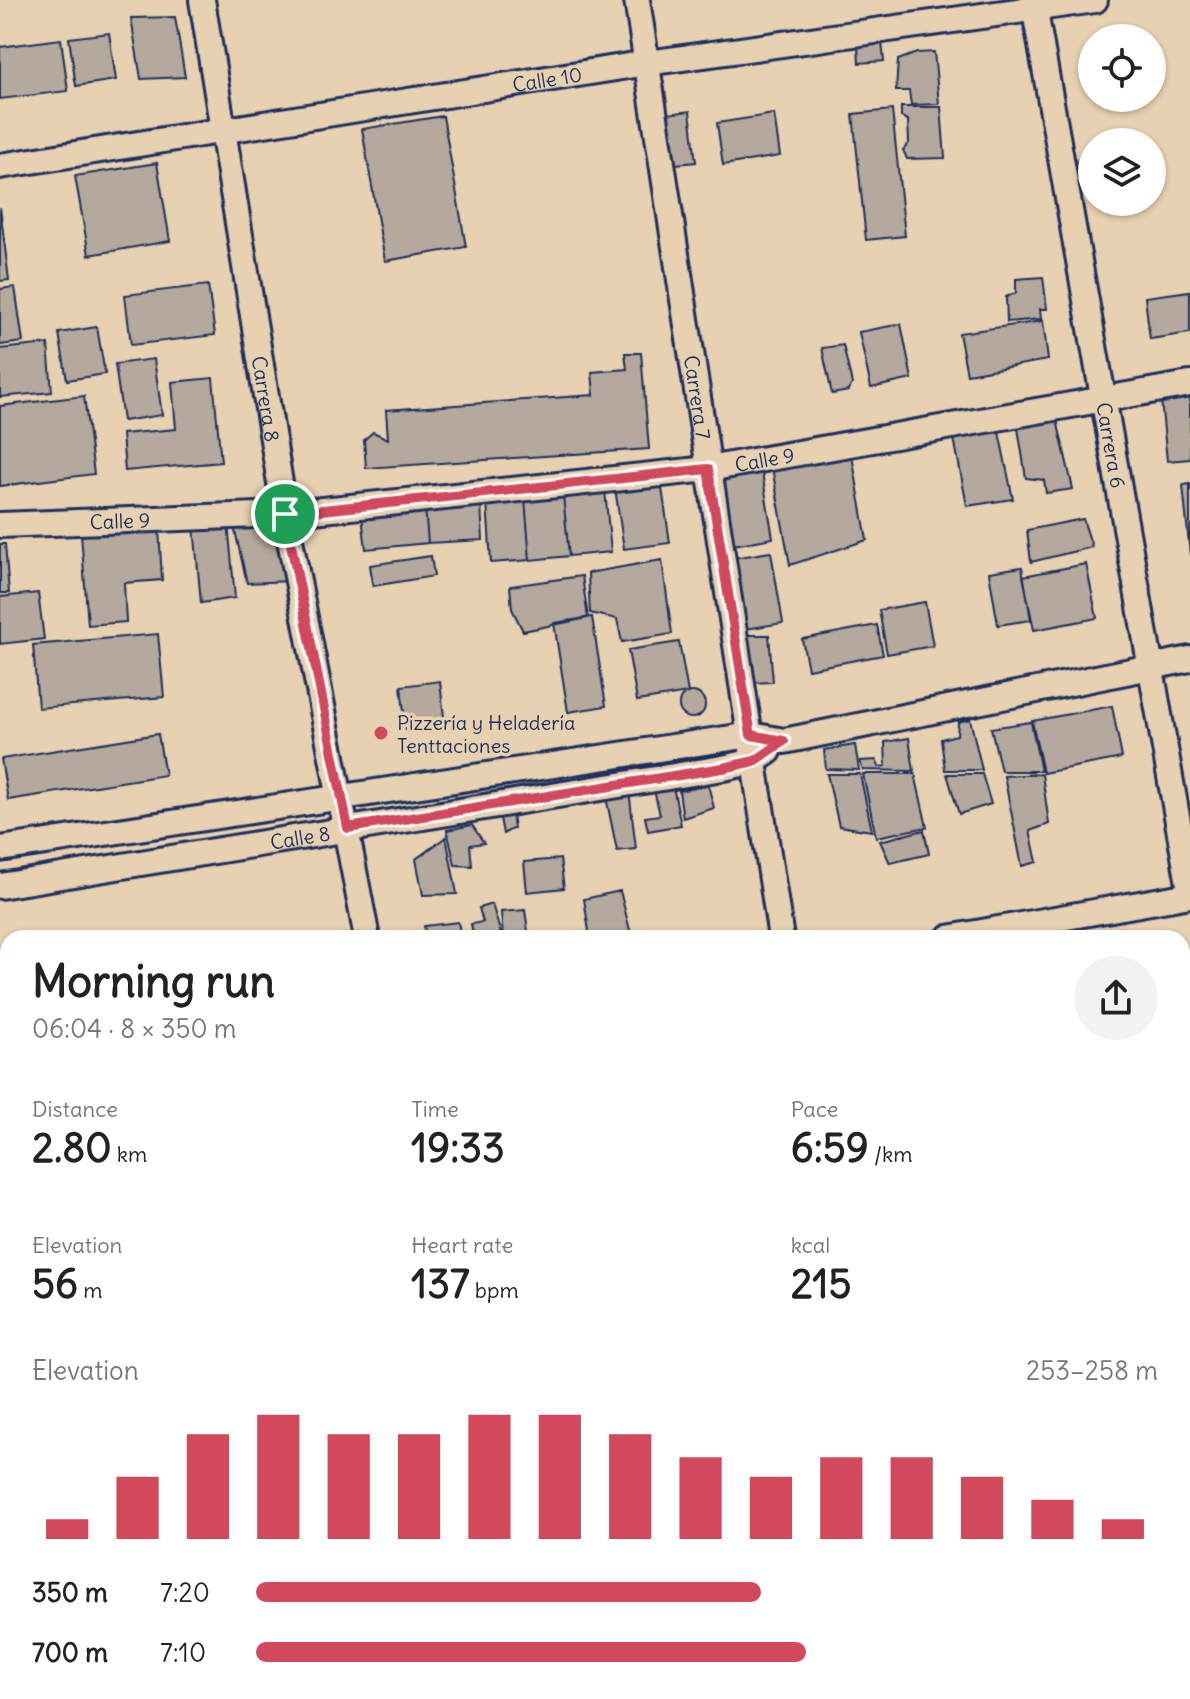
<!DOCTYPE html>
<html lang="en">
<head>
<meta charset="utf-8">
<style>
	body { margin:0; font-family:Delius,sans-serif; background:#f2f2f2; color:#222; height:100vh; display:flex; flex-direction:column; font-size:30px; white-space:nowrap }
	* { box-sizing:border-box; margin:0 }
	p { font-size:26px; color:#767676 }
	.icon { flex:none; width:44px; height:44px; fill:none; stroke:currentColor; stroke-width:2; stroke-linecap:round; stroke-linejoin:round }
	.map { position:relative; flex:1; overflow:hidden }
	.side { position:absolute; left:0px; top:930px; width:1190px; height:770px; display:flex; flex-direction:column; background:#fff; border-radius:24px 24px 0 0; box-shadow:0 2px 6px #0004 }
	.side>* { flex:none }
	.buttons { position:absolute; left:1078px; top:24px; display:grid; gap:16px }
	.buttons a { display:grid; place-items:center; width:88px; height:88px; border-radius:50%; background:#fff; box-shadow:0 2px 6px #0004; font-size:40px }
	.pin { position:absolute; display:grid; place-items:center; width:68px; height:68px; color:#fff; margin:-34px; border:4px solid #fff; border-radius:50%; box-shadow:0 2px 8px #0007 }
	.round { display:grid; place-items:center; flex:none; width:84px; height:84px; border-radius:42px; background:#f2f2f2 }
	.summary { display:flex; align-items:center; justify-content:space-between; height:136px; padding:0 32px }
	h1 { font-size:44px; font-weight:700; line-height:60px }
	.figures { display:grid; grid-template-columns:repeat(3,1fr); gap:12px; height:136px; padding:8px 32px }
	.figures div { display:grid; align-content:center }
	.figures b { font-size:40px; font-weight:700 }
	.figures small { font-size:22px; font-weight:400 }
	.figures p { font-size:22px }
	.chart { height:224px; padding:16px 32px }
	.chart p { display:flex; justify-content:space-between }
	.chart svg { width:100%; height:144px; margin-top:8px; stroke:#d1495b; stroke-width:6 }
	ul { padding:0 32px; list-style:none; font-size:26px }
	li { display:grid; grid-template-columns:128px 96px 1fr; align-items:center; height:60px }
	li i { height:20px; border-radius:10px; background:#d1495b }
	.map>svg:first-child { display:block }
	.building { fill:#b4a99c; stroke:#1b2f5e; stroke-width:2 }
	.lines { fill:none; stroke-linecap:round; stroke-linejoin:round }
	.minor-casing { stroke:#1b2f5e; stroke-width:30 }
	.minor { stroke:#e7d1b0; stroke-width:24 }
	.route-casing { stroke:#fff; stroke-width:16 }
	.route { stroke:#d1495b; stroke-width:10 }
	.poi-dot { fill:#d1495b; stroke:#e7d1b0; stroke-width:3 }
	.labels { text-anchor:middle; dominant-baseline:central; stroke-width:7; stroke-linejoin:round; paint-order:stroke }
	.street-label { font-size:20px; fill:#1b2f5e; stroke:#e7d1b0 }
	.poi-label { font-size:20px; fill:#1b2f5e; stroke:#e7d1b0; text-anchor:start }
</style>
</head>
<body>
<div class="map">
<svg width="1190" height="1699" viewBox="0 0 1190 1699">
	<rect width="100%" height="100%" fill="#e7d1b0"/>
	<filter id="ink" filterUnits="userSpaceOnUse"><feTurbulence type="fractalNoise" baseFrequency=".0125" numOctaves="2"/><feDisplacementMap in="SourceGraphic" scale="16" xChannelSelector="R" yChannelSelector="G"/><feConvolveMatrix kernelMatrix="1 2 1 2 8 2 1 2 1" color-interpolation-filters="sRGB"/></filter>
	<g filter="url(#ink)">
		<path class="building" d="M175,17L185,77L141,79L131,18Z
			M109,33L116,80L76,86L69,38Z
			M61,39L68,91L0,99V47Z
			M882,42L884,61L859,63L858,45Z
			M934,52L939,104L911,105L909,91H896L898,60L917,53Z
			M901,107H941L945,158L907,159L903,150L909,143L908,120L901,117Z
			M892,110L905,236L866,240L853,114Z
			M690,111L696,162L666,165L659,115Z
			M774,114L780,156L723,165L717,123Z
			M443,116L466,247L385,261L362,129Z
			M157,163L170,241L89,255L75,176Z
			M0,207L9,280L0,281Z
			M1043,277L1047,309H1040L1041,319L1007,322L1006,297L1016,293V279Z
			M208,285L215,335L131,345L125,295Z
			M15,287L23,342L0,345V289Z
			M1190,291V333L1150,339L1145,297Z
			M1043,321L1048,360L967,374L959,333Z
			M901,324L912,379L871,388L859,332Z
			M97,327L105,374L67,380L59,333Z
			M48,344L52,392L0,397V349Z
			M843,345L852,384L848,391L832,394L822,348Z
			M625,353H641L649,449L366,468L364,440L373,432L388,439L386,410L594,395L592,372L627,369Z
			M154,359L162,415L123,421L115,364Z
			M213,378L221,462L125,471L122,434L176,429L172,382Z
			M1190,388V459L1167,461L1160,390Z
			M84,396L94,474L0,486V406Z
			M1057,420L1073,489L1046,493L1044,480L1026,478L1018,428Z
			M999,432L1013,499L967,506L954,438Z
			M852,456L867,540L790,565L772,468Z
			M762,473L773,538L733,545L722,480Z
			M661,481L670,543L624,549L615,488Z
			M1190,484V555L1183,485Z
			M605,490L611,552L569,556L563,495Z
			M563,495L569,556L530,560L525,499Z
			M525,499L530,560L491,563L487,502Z
			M481,504L483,540L428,543L425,507Z
			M425,507L428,543L366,549L361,509Z
			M1083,519L1092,547L1031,562L1027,530Z
			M268,521L290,581L247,583L233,522Z
			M228,523L235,598L201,603L194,526Z
			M159,528L162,580L124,583L126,622L88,625L81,534Z
			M0,544H5L9,593H0Z
			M771,552L783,623L739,630L726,559Z
			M431,556L434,576L373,586L370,565Z
			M662,560L672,634L622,642L617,619L590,613L588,573Z
			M1086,564L1097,618L1034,630L1023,576Z
			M1022,567L1031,620L998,625L989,572Z
			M582,576L588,618L523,631L512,609L510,586Z
			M38,593L44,639L0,644V597Z
			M925,602L933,646L887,654L879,610Z
			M592,617L606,706L568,712L554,623Z
			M877,625L883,655L808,669L802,639Z
			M158,634L164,697L38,708L33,645Z
			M744,635H769L773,682L748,683Z
			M679,642L688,693L637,701L628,650Z
			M440,681L445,726L406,730L401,686Z
			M679 705a13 13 0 1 1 26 0a13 13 0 1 1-26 0Z
			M1112,706L1122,758L1043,773L1032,721Z
			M970,719L982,770H945L941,739L957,735L958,722Z
			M1031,722L1041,771H1001L991,728Z
			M158,734L165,775L8,800L1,759Z
			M909,738L914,771L863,770L860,761L876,760L879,767L886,766L885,742Z
			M855,745L859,770L826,769L824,750Z
			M827,774H860L872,831L839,826Z
			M863,774H915L927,827L876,837Z
			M947,774H982L991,804L959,814Z
			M1042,774L1049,824L1030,831L1037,862L1022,866L1004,776Z
			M672,782L681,825L648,831L645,817L660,815L653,786Z
			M708,785L714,808L683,818L679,791Z
			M629,790L636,849L617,851L606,797Z
			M512,815L514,828L503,834L500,818Z
			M472,825L484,843L470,845L472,866L455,865L447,830Z
			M924,830L929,854L890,863L880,841Z
			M446,837L457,894L423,895L416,859Z
			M560,859L564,888L527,892L524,862Z
			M620,891L632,938H590L584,899Z
			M492,904L502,938H474L471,924L483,922L479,908Z
			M525,910L529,938H503L501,912Z
			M458,922L461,938H426L424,926Z
			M1073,924L1076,938H1053L1051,928Z
			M1122,928L1124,938H1096V934Z
			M1190,1260V1302L1182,1303V1262Z
			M1190,1307V1344L1182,1345V1309Z
			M8,1614V1676L0,1677V1615Z"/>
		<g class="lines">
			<g class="minor-casing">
				<g id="minor">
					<path id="s1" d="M202,0L285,514L367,938"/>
					<path id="s2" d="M637,0L781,938"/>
					<path id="s3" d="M1033,0L1190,890"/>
					<path id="s4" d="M0,166L647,63L1095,0"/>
					<path id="s5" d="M0,525L285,514L708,469L1190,384"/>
					<path d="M0,849L751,735L784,741L1190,659"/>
					<path id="s6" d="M0,886L723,768L755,761L769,751"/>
					<path d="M948,938L1190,895"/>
					<path d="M0,1075L8,1119"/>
					<path d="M1182,1392L1190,1391"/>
					<path d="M0,1582L8,1580"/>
					<path d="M102,1692L103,1699"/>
					<path d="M511,1692L512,1699"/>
					<path d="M922,1692L923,1699"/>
				</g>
			</g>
			<use href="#minor" class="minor"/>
		</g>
	</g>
	<g class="lines" filter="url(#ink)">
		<g class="route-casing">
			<path id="route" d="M708,469L751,735L784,741L755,761L723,768L348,828L285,514Z"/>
		</g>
		<use href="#route" class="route"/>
	</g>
	<circle class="poi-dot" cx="381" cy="733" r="8"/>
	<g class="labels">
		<g class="street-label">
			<text stroke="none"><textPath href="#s4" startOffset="554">Calle 10</textPath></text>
			<text stroke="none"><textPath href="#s2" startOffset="402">Carrera 7</textPath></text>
			<text stroke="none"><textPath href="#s1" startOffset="404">Carrera 8</textPath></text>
			<text stroke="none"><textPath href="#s3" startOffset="452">Carrera 6</textPath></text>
			<text stroke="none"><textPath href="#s5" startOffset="768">Calle 9</textPath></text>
			<text stroke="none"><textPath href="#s5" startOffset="120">Calle 9</textPath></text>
			<text stroke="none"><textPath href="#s6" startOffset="304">Calle 8</textPath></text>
		</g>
		<g class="poi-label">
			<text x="397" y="722">Pizzería y Heladería<tspan x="397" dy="23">Tenttaciones</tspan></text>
		</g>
	</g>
</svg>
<div class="buttons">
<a><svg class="icon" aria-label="locate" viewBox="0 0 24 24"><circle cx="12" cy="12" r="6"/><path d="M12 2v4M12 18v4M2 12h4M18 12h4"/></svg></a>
<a><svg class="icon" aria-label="layers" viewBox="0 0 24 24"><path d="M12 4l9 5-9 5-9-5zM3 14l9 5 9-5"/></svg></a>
</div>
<div class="pin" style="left:285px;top:514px;background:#1e9e55"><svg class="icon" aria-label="arrive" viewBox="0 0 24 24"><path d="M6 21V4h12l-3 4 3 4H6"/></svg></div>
<section class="side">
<div class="summary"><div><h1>Morning run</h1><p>06:04 · 8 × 350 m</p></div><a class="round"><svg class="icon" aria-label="share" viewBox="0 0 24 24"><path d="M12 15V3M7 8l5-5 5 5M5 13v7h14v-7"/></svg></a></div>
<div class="figures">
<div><p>Distance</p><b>2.80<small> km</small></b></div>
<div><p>Time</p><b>19:33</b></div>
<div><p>Pace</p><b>6:59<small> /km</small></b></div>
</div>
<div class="figures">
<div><p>Elevation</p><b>56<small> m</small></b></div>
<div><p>Heart rate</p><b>137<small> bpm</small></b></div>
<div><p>kcal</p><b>215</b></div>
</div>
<div class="chart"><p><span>Elevation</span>253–258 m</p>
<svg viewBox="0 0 160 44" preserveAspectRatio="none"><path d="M5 44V38M15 44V25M25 44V12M35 44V6M45 44V12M55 44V12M65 44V6M75 44V6M85 44V12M95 44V19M105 44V25M115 44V19M125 44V19M135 44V25M145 44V32M155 44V38"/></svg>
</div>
<ul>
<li><b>350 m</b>7:20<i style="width:56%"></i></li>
<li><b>700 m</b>7:10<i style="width:61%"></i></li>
</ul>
</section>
</div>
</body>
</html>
